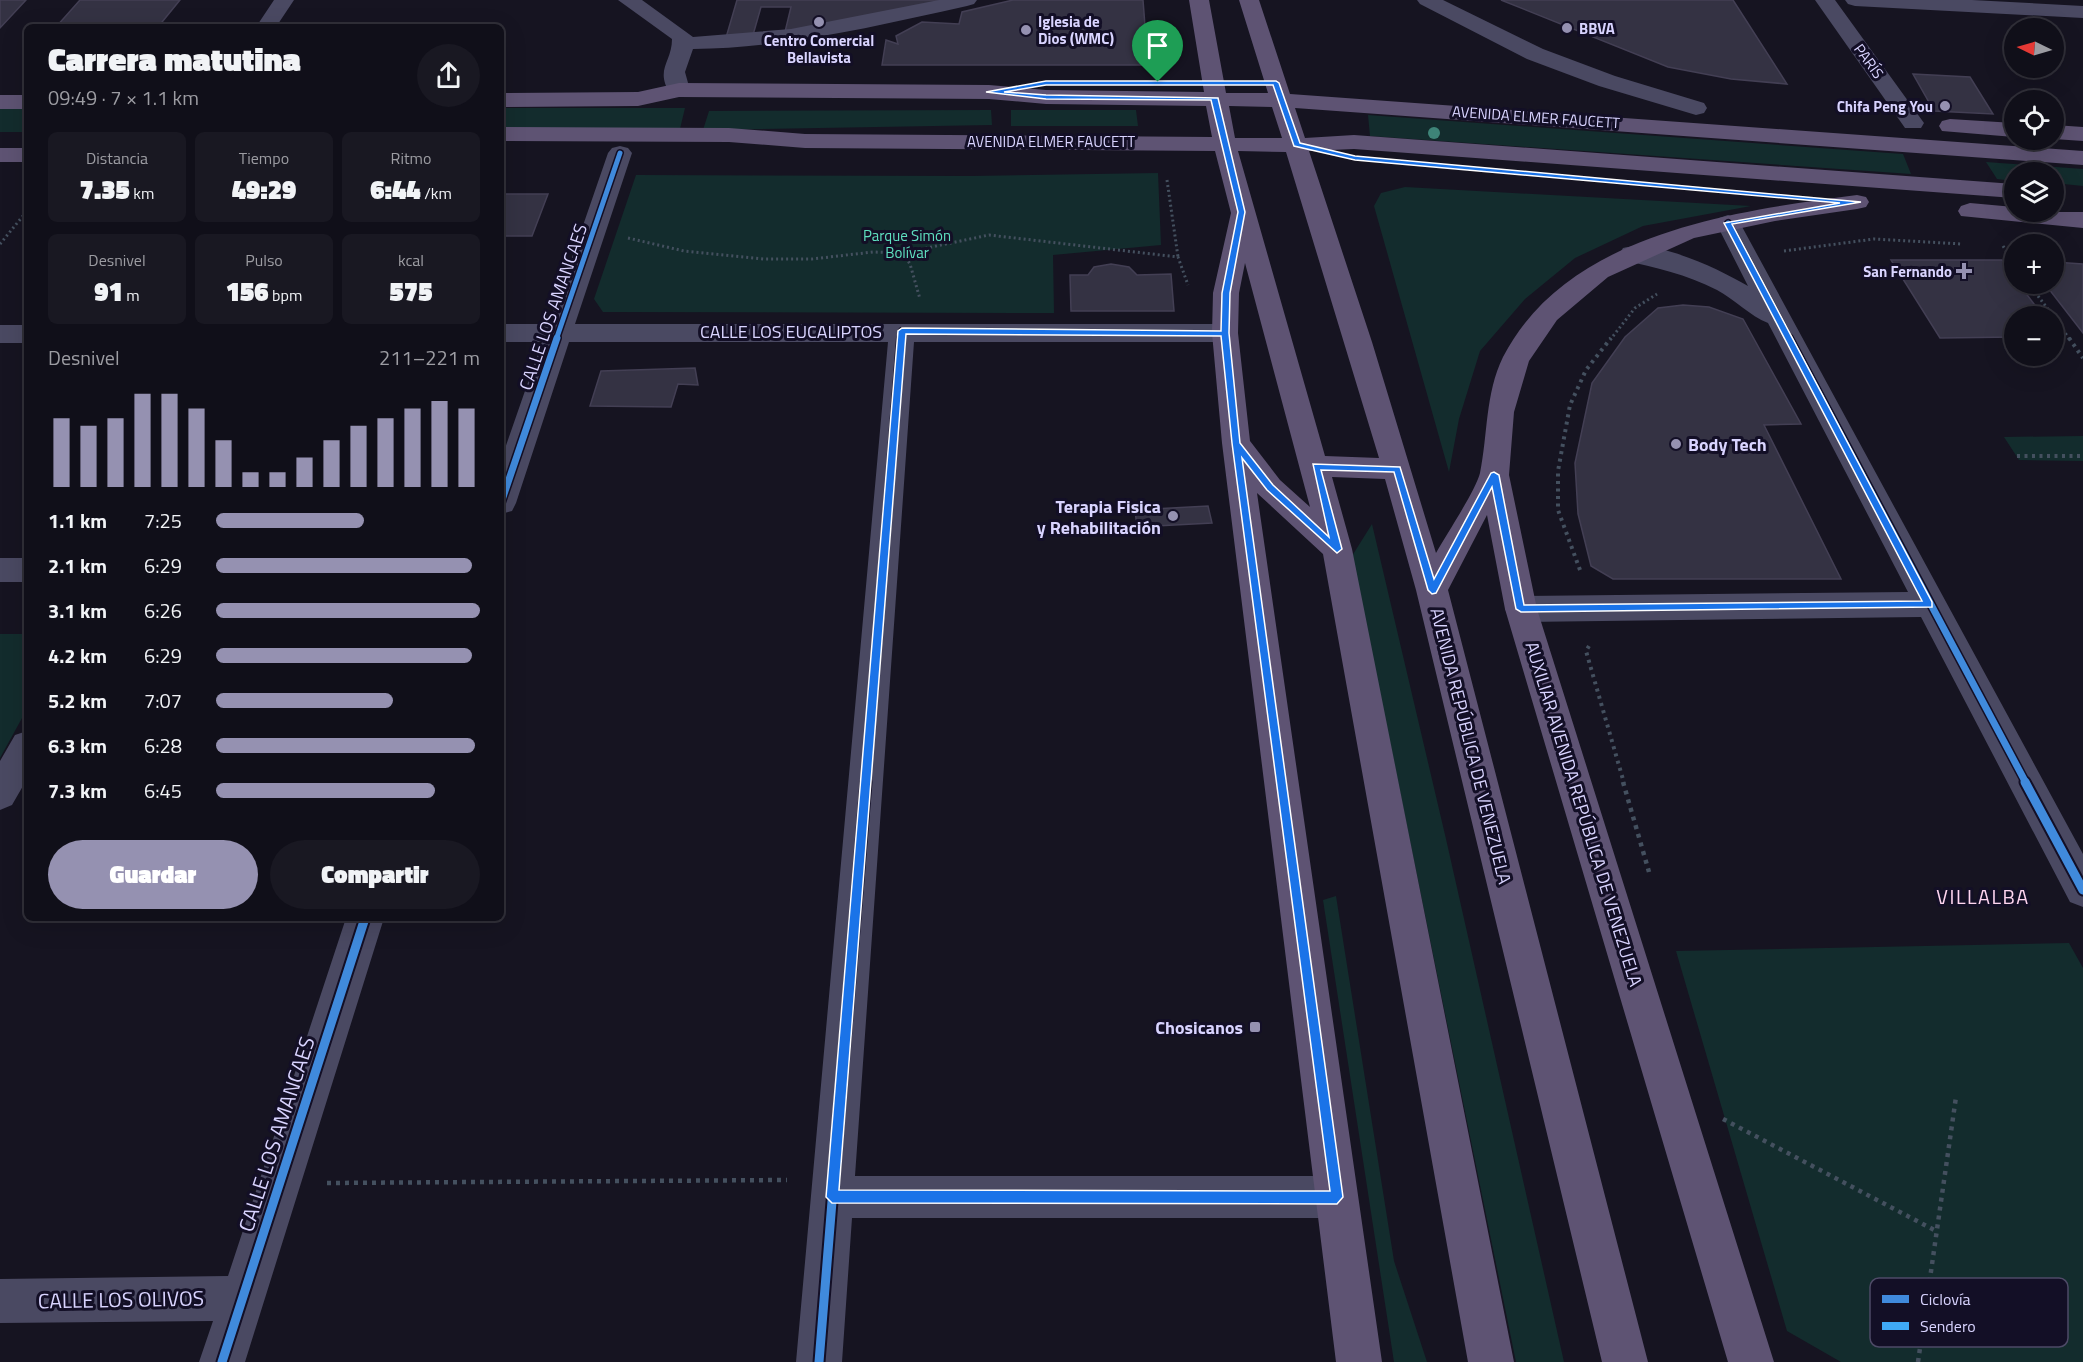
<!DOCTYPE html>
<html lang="es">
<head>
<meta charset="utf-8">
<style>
	body { margin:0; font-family:"Titillium Web",sans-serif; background:#191822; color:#f1f3f6; height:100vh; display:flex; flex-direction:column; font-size:22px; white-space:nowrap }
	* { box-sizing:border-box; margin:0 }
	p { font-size:20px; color:#9c9ca2 }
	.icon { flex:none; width:33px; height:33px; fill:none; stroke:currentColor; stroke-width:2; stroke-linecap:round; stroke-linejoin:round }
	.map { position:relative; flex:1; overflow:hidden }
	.details { position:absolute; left:24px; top:24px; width:480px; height:897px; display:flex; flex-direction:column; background:#100f19; border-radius:9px; box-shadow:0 6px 24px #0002,0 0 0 2px #302f38 }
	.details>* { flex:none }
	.needle { width:39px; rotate:275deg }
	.tools { position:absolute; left:2004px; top:18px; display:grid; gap:12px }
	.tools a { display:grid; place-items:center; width:60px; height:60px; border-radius:50%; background:#100f19; box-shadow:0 6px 24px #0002,0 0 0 2px #302f38; font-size:30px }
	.pin { position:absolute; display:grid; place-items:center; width:51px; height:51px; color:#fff; margin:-62px -26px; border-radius:50% 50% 50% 0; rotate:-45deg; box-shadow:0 0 6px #0007 }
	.pin .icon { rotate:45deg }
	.round { display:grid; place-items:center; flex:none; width:63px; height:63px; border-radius:32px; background:#191822 }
	.headline { display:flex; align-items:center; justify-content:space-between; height:102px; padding:0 24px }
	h1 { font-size:33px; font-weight:800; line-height:45px }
	.figures { display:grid; grid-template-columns:repeat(3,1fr); gap:9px; height:102px; padding:6px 24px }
	.figures div { display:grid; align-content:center; border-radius:9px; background:#191822; text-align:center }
	.figures b { font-size:26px; font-weight:800 }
	.figures small { font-size:16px; font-weight:400 }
	.figures p { font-size:16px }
	.chart { height:168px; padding:12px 24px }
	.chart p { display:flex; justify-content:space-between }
	.chart svg { width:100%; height:108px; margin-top:6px; stroke:#9591b1; stroke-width:6 }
	.primary-button { display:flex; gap:12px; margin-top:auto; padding:12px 24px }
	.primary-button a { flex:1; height:69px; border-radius:36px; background:#9591b1; color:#fff; font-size:24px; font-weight:800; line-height:69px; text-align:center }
	.primary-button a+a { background:#191822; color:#f1f3f6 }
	ul { padding:0 24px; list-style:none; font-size:20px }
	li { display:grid; grid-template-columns:96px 72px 1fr; align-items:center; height:45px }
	li i { height:15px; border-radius:8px; background:#9591b1 }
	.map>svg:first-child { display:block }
	.green { fill:#132c2d }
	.building { fill:#343243; stroke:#433f54; stroke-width:1.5 }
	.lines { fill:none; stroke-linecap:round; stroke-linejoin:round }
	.path-far2 { stroke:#44505f; stroke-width:3; stroke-dasharray:2 3; stroke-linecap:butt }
	.path-far1 { stroke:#44505f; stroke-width:4; stroke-dasharray:3 4.5; stroke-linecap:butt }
	.path { stroke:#44505f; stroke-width:4.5; stroke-dasharray:4 5; stroke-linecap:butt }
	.minor { fill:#4a4962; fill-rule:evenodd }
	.major { fill:#5e5373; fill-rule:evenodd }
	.quiet { stroke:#3fa9f5; stroke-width:8; stroke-dasharray:14 8; stroke-linecap:butt }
	.cycleway-far2-casing { stroke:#130f26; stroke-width:8 }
	.cycleway-far1-casing { stroke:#130f26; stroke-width:10 }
	.cycleway-casing { stroke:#130f26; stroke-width:13 }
	.cycleway-far2 { stroke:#408adc; stroke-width:5 }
	.cycleway-far1 { stroke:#408adc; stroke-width:7 }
	.cycleway { stroke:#408adc; stroke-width:9 }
	.tree { fill:#3e8478 }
	.route { fill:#1a73e8; stroke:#fff; stroke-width:1.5; fill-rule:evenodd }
	.poi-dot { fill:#9591b1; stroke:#130f26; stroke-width:2 }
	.labels { text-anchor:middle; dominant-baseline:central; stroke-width:6; stroke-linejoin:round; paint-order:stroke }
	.far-poi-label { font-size:15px; font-weight:bold; fill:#d9d4ff; stroke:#130f26; text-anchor:start }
	.far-street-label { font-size:15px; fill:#d9d4ff; stroke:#130f26 }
	.far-park-label { font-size:15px; fill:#5fe0c0; stroke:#130f26 }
	.street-label { font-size:18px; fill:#d9d4ff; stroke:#130f26 }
	.poi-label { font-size:18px; font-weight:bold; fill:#d9d4ff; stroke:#130f26; text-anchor:end }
	.neighbourhood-label { font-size:20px; letter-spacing:1.5px; fill:#ffd6f0; stroke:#130f26 }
	.near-street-label { font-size:21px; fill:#d9d4ff; stroke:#130f26 }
	.key { fill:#130f26; stroke:#4e4a67; stroke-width:1.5 }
	.key-label { font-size:16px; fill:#d9d4ff }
</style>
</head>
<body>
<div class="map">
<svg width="2083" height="1362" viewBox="0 0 2083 1362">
	<rect width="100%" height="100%" fill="#161421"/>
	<path class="green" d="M0,108H27V132H0Z
		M501,108H685L679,133H501Z
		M991,110L992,125L703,130L709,111Z
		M1011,110H1136L1138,126H1011Z
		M1368,115L1903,154L1911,174L1370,136Z
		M1986,162L2083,169V186L2054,183V172H2014V181L1997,179Z
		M1158,173L1161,245L1053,255L1054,313L603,312L594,299L636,175L971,176Z
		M1405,187L1751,206L1643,226L1575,258L1525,299L1480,351L1459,419L1449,472L1374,206L1381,193Z
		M2083,436V461L2019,460L2004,437Z
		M1372,524L1446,839L1564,1362H1516L1352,556Z
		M0,634H27V709L0,758Z
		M1336,896L1394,1261L1427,1362H1394L1323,900Z
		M2069,943L2083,968V1362H1841L1787,1331L1676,951Z"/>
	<path class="building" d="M0,0H26L0,28Z
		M80,0H180L158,27H56Z
		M737,0H947L784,36L791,7H761L751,42L725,41Z
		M1013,0H1143L1148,65H882L886,40L898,44L896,36L922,22L959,24L962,12Z
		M1501,0H1733L1787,84L1731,79L1668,67Z
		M1913,74L1970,77L1993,114L1934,111Z
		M503,194H548L532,236H501Z
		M1891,260H2002L2014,277V284H2019L2043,316H2014V337L1940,338Z
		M2054,262L2083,264V333L2045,284H2054Z
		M1111,264L1129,267L1137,275L1171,274L1174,311H1071L1070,275H1088L1094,267Z
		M1683,305L1709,307L1743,319L1801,424L1764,425L1841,579H1613L1591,566L1578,514L1575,463L1592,383L1625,337L1658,308Z
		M695,368L698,385L678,384L671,407L590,406L601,371Z
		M1208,506L1212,523L1137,527L1135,510Z"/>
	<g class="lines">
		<path class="path-far2" d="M1167,180L1178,257
			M628,238L684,251L764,259H812L873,252L903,253L989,235L1178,257L1188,285
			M0,244L27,211
			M2003,246L2014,263
			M1784,251L1874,239L1962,244
			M903,253L910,264L920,299
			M2029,284L2053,316
			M2054,317L2070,340
			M1610,340L1635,308L1657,294"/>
		<path class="path-far1" d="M2069,338L2083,358
			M2017,456H2083
			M1580,570L1558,510V471L1570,405L1586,370L1611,338
			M1589,646L1586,651L1624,783"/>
		<path class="path" d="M1623,782L1649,872
			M1723,1119L1938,1232
			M327,1183L787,1180
			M1918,1362L1956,1097"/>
		<path class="minor" d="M274,0H294L276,27H256Z
			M618,0H642L693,37L791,29L939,0H977L974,4L967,6C876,26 786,48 693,49L685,72L690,90L687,95H671C654,69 672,63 672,39Z
			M1417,0H1443L1543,49L1615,76L1704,103L1707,108L1704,113L1696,115L1599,86L1527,59L1420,4Z
			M1815,0H1835L1924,123L1921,128H1905Z
			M1845,0H1972L2083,6V18L1855,6L1848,4Z
			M620,146L628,148L632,153L575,324H1225L1234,327L1238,333L1234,339L1225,342H914L855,1176H1337L1352,1182L1358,1197L1352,1212L1337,1218H852L842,1362H796L888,342H569L516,503L512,511L501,514V460L542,342H501V324H549L608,153L612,148Z
			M1728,215L1737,218L1740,223L2083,854V907L2070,902L1921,617L1521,622L1510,618L1505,609L1510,600L1521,596L1908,592L1768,323C1750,316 1734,299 1717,290C1686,274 1656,268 1623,260L1619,254L1623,248C1657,239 1719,269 1748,286L1716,223L1719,218Z
			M0,325H27V343H0Z
			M0,558H27V582H0Z
			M27,731V779L12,805L0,810V761L15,735Z
			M346,918H384L245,1362H199L213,1321L0,1323V1279L228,1276Z"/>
		<path class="major" d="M1189,0H1209L1226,93H1268L1239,0H1259L1290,94L2083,151V165L1295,108L1305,138L1354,135L2014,184V198L1354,149L1309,151L1372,342L1436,553C1446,535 1476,490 1480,473C1488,434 1485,394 1503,357C1567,233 1734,211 1857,195L1866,197L1869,202L1866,207L1857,209L1775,221L1694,238L1608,277L1557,320L1529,361L1514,412L1509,475L1537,609L1774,1362H1728L1505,609L1487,515L1448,590L1648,1362H1602L1416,590L1385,479L1332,477L1352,549L1514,1362H1468L1323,554L1257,493L1382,1362H1336L1222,443L1212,333L1213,293L1231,213L1215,151L805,148L729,142L501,141V127L729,128L805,134L1212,137L1206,106L1046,104L989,99L679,97L638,106L501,107V93L638,92L679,83L989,85L1046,90L1204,92ZM1229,106L1272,107L1282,138H1235ZM1238,151L1286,152L1379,458L1325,456ZM1245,263L1310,507L1280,480L1250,441L1238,333L1239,293Z
			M0,95H27V109H0Z
			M1950,119L2014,123V137L1942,131L1939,126L1942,121Z
			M2054,125L2083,127V141L2054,139Z
			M0,148H27V162H0Z
			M1970,203L2014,207V212H2083V228L1961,216L1958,211L1961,206Z"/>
		<path class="quiet" d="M832,1197H1337"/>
		<g class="cycleway-far2-casing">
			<path id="cycleway-far2" d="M1728,223L1790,340
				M556,340L620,153
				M901,340L902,331"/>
		</g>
		<g class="cycleway-far1-casing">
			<path id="cycleway-far1" d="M1789,338L2026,783
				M501,503L557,338
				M866,783L901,338"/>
		</g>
		<g class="cycleway-casing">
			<path id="cycleway" d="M2025,782L2083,890
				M222,1362L365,918
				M819,1362L866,782"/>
		</g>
		<use href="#cycleway-far2" class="cycleway-far2"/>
		<use href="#cycleway-far1" class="cycleway-far1"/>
		<use href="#cycleway" class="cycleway"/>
	</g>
	<circle class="tree" cx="1434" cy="133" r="6"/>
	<path class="route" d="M1046,81H1276L1279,83L1300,143L1355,156L1861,202L1732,224L1932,602V607L1521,612L1516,609L1492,487L1436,593L1432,594L1428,590L1394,472L1321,470L1342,549L1337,553L1267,490L1242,458L1343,1197L1337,1204L832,1203L826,1197L898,331L902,328L1221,331L1222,293L1238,212L1211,100L1046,99L986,92ZM1046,85H1273L1294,146L1355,160L1840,203L1724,223L1922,601L1524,605L1499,475L1494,472L1491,473L1434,579L1400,467L1313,464L1329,537L1273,485L1240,443L1229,333L1230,293L1245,212L1218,98L1046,95L1004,92ZM906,334L1221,336L1232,443L1330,1191L839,1190Z"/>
	<g class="poi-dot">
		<circle cx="819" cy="22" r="6"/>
		<circle cx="1567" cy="28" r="6"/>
		<circle cx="1026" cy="30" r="6"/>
		<circle cx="1945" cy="106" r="6"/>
		<path d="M1961 262h6v6h6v6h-6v6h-6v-6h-6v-6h6z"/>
		<circle cx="1676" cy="444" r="6"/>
		<circle cx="1173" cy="516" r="6"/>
		<rect x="1249" y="1021" width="12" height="12" rx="3"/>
	</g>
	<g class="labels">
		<g class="far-poi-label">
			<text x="1038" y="21">Iglesia de<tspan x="1038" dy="17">Dios (WMC)</tspan></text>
			<text x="1579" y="28">BBVA</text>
			<text x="819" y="40" text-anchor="middle">Centro Comercial<tspan x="819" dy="17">Bellavista</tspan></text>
			<text x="1933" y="106" text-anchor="end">Chifa Peng You</text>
			<text x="1952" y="271" text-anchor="end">San Fernando</text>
		</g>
		<g class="far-street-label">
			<text transform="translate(1869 61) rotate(54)">PARÍS</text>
			<text transform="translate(1536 117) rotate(4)">AVENIDA ELMER FAUCETT</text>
			<text x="1051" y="141">AVENIDA ELMER FAUCETT</text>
		</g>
		<g class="far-park-label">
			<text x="907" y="235">Parque Simón<tspan x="907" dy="17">Bolívar</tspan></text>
		</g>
		<g class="street-label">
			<text transform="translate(553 307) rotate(-71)">CALLE LOS AMANCAES</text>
			<text x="791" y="331">CALLE LOS EUCALIPTOS</text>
			<text transform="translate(1471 746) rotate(76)">AVENIDA REPÚBLICA DE VENEZUELA</text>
			<text transform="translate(1584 814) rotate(73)">AUXILIAR AVENIDA REPÚBLICA DE VENEZUELA</text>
		</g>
		<g class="poi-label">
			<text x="1688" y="444" text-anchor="start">Body Tech</text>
			<text x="1161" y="506">Terapia Fisica<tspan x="1161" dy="21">y Rehabilitación</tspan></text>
			<text x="1243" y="1027">Chosicanos</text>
		</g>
		<g class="neighbourhood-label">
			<text x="1983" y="896">VILLALBA</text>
		</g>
		<g class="near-street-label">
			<text transform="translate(276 1134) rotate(-72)">CALLE LOS AMANCAES</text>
			<text transform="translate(121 1299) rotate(-1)">CALLE LOS OLIVOS</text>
		</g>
	</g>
	<rect x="1870" y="1278" width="198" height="69" rx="9" class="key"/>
	<rect x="1882" y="1295" width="27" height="8" fill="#408adc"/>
	<rect x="1882" y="1322" width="27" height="8" fill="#3fa9f5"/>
	<g class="key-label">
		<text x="1920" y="1305">Ciclovía</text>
		<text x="1920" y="1332">Sendero</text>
	</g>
</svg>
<div class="tools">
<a><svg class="needle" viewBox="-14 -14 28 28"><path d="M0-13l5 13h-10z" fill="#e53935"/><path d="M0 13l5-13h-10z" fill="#9c9ca2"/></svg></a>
<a><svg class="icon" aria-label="locate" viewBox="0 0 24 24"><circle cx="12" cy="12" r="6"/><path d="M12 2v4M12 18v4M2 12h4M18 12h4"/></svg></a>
<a><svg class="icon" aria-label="layers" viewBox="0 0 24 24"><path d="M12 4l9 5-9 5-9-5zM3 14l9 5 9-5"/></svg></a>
<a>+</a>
<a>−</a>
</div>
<div class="pin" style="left:1158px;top:82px;background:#1e9e55"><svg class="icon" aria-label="arrive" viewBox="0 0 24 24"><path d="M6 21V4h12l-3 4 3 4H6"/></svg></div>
<section class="details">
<div class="headline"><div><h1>Carrera matutina</h1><p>09:49 · 7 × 1.1 km</p></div><a class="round"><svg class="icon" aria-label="share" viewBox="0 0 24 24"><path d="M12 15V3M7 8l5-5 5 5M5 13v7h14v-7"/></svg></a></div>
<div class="figures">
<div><p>Distancia</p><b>7.35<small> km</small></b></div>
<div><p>Tiempo</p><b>49:29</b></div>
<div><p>Ritmo</p><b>6:44<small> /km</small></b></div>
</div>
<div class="figures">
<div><p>Desnivel</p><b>91<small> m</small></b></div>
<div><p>Pulso</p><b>156<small> bpm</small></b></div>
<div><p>kcal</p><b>575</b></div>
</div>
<div class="chart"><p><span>Desnivel</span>211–221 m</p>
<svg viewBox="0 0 160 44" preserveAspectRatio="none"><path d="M5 44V16M15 44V19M25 44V16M35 44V6M45 44V6M55 44V12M65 44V25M75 44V38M85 44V38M95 44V32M105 44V25M115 44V19M125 44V16M135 44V12M145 44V9M155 44V12"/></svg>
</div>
<ul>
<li><b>1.1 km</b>7:25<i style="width:56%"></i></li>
<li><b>2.1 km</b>6:29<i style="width:97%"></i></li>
<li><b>3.1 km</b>6:26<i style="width:100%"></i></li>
<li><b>4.2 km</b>6:29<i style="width:97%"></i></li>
<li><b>5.2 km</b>7:07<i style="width:67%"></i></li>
<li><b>6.3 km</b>6:28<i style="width:98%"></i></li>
<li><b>7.3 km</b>6:45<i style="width:83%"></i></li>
</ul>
<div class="primary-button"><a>Guardar</a><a>Compartir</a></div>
</section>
</div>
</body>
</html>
